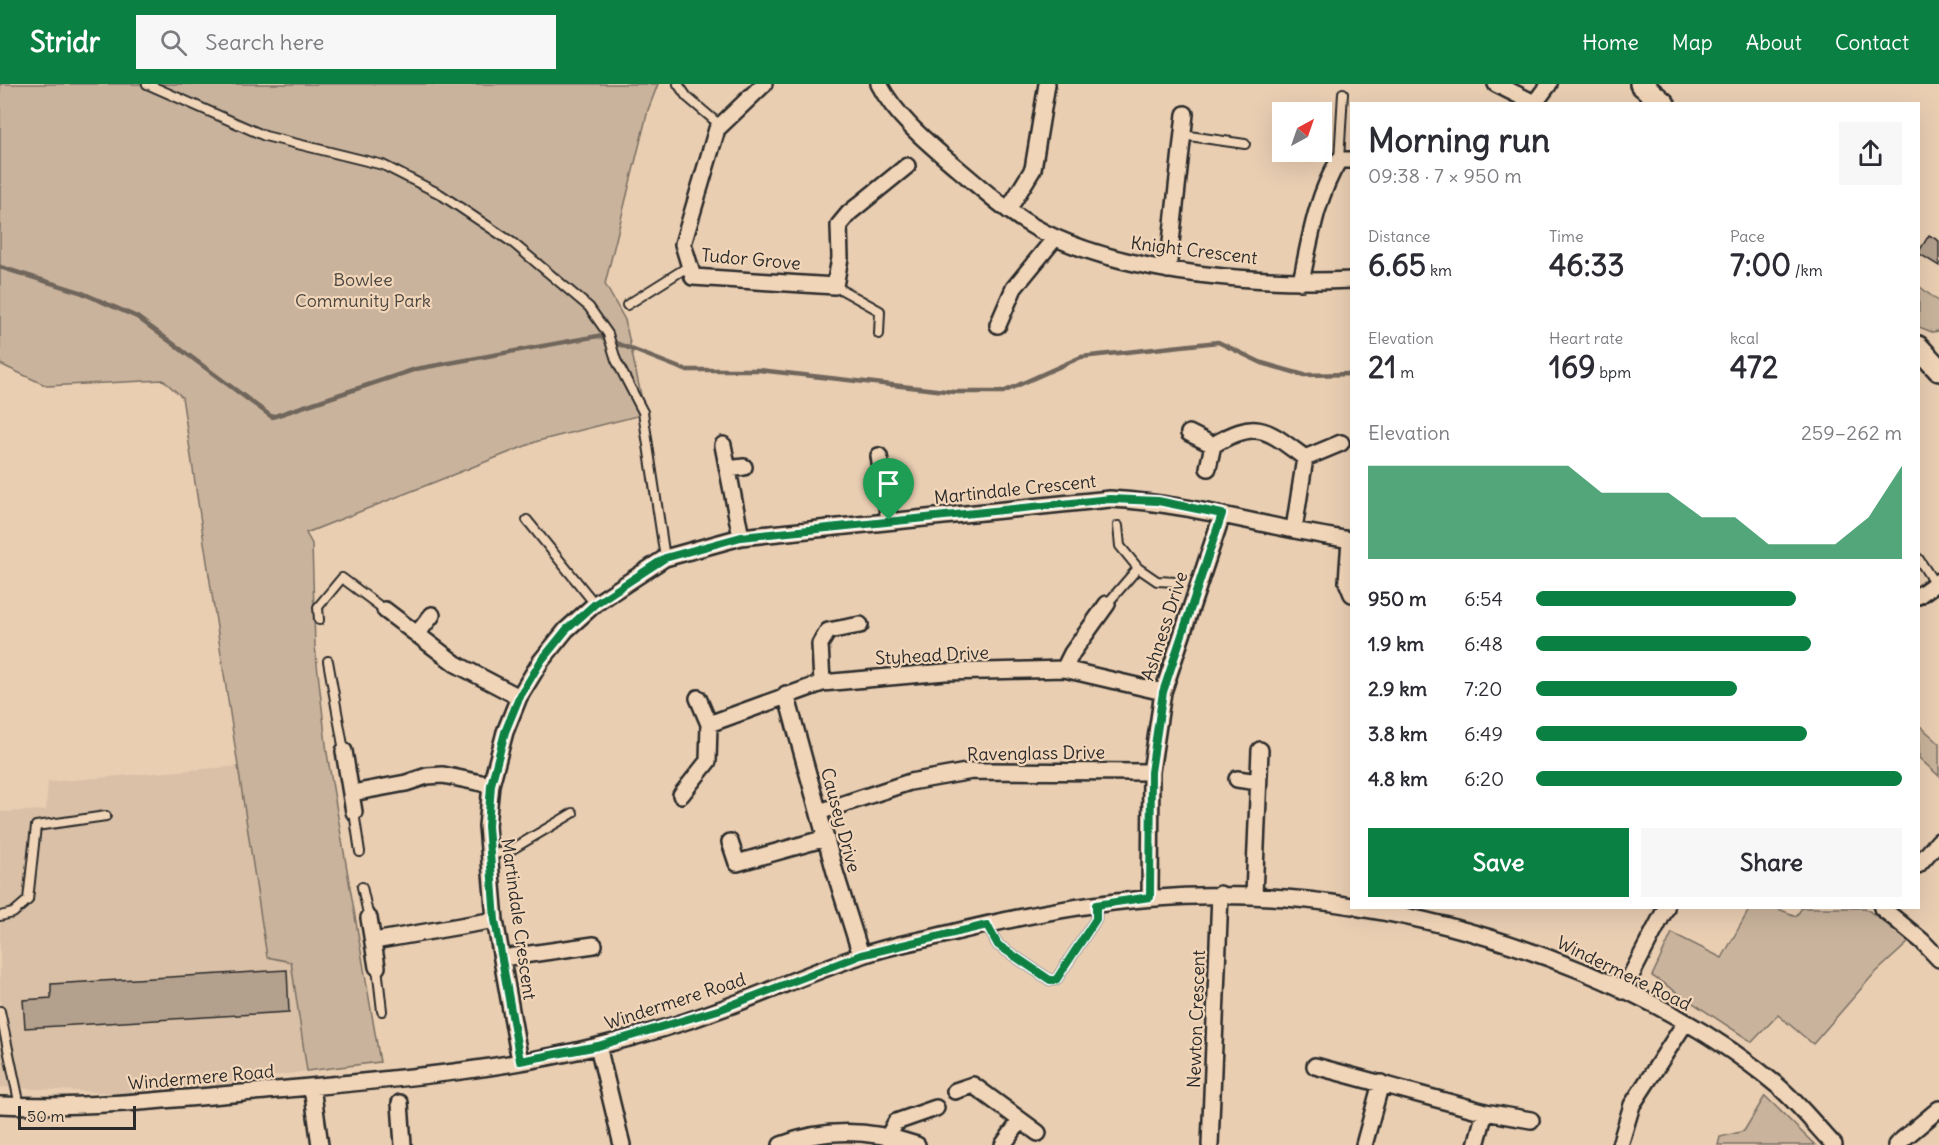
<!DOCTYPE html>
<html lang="en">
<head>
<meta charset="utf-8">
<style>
	body { margin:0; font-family:Delius,sans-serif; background:#f7f7f7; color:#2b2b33; height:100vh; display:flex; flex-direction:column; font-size:22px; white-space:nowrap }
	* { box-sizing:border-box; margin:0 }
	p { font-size:20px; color:#7c7c81 }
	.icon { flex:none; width:33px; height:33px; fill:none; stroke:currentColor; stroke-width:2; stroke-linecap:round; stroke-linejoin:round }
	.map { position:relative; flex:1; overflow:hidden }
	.side { position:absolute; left:1350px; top:18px; width:570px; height:807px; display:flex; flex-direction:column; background:#fff; border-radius:0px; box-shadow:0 6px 24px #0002 }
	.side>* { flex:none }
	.needle { width:39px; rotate:40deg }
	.fabs { position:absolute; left:1272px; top:18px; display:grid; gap:12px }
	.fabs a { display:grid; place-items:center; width:60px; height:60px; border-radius:0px; background:#fff; box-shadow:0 6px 24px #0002; font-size:30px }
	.scale { position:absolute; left:18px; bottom:15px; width:118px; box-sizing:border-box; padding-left:6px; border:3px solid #2b2b2b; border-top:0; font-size:16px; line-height:21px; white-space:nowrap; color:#2b2b2b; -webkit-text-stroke:4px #f1d5b8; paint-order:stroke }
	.pin { position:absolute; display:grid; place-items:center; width:51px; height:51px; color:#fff; margin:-62px -26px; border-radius:50% 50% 50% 0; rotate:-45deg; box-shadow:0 0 6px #0007 }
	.pin .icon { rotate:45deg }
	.round { display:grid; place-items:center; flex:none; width:63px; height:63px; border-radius:0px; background:#f7f7f7 }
	.headline { display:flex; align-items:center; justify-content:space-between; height:102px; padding:0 18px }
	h1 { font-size:33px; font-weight:700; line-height:45px }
	.metrics { display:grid; grid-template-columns:repeat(3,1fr); gap:9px; height:102px; padding:6px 18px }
	.metrics div { display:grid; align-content:center }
	.metrics b { font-size:30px; font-weight:700 }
	.metrics small { font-size:16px; font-weight:400 }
	.metrics p { font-size:16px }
	.chart { height:168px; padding:12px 18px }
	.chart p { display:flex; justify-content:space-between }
	.chart svg { width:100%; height:108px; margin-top:6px; fill:#0b8043; opacity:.7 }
	.action { display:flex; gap:12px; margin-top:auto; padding:12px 18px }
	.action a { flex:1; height:69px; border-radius:0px; background:#0b8043; color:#fff; font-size:24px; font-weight:700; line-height:69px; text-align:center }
	.action a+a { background:#f7f7f7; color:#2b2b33 }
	ul { padding:0 18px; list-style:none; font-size:20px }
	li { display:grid; grid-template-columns:96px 72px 1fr; align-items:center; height:45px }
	li i { height:15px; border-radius:8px; background:#0b8043 }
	header { display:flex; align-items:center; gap:36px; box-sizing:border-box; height:84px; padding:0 30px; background:#0b8043; color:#fff }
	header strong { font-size:28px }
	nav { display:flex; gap:33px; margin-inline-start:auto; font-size:21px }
	.search { width:420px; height:54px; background:#f7f7f7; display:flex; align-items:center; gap:15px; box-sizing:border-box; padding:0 21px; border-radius:0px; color:#7c7c81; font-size:22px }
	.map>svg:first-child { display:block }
	.built { fill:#d9c0a7 }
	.green { fill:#c9b39c; stroke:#7a6f64; stroke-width:1.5 }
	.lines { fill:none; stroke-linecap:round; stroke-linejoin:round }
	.stream { stroke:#70665c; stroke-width:4.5 }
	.building { fill:#b3a08d; stroke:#2b2b2b; stroke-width:1.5 }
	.lane-casing { stroke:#2b2b2b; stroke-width:12 }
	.street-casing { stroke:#2b2b2b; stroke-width:20 }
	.secondary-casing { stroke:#2b2b2b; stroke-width:26 }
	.lane { stroke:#f1d5b8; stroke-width:8 }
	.street { stroke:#f1d5b8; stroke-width:15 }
	.secondary { stroke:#f1d5b8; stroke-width:21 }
	.route-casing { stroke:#fff; stroke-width:12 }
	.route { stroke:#0b8043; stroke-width:8 }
	.labels { text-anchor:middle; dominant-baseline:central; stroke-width:4.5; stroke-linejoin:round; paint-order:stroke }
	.street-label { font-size:18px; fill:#2b2b2b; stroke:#f1d5b8 }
	.park-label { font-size:18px; fill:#4b4642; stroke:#f1d5b8 }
</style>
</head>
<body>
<header>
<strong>Stridr</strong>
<div class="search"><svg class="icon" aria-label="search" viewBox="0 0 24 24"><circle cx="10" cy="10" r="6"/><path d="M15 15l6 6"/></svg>Search here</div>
<nav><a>Home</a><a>Map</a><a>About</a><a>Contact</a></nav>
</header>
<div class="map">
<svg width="1939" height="1061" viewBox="0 0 1939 1061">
	<rect width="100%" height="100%" fill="#e9ceb2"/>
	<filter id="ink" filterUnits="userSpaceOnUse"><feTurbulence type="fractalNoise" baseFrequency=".0167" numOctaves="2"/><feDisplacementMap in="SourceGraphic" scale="12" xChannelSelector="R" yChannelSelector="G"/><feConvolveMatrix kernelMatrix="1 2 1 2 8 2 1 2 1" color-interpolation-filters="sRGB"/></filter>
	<g filter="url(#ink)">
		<path class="built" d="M239,682L267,873L291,878L307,987L153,1011L0,1003V728L46,726L48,698Z"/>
		<path class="green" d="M0,0H658L648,26L605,200L625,236L645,330L538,357L306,449L312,460L315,562L327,669L380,978L307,987L291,878L267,873L182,313L163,296L47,302L0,280Z
			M1919,202L1939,218V247L1932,248L1919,243Z
			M1919,641L1939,659V692L1919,674Z
			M1750,824H1776L1796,832L1802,824H1865L1910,857L1873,891L1813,960L1778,931L1752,958L1652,892L1672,849L1722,874Z
			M1765,1012L1815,1061H1718L1720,1053L1744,1047Z"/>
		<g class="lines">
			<path class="stream" d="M0,183L80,208L137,233L272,333L416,285L598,252L685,286H759L954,308H1003L1081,273L1218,258L1262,279L1304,291L1352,290"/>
		</g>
		<path class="building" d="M1929,151L1939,157V182L1918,169Z
			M287,886L289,928L25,944L23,916L51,914V900Z"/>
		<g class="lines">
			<g class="lane-casing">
				<path id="lane" d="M147,0L265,52L383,81L440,110L513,159L589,223L608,250L616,276L643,328L665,474
					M678,0L687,13L720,41
					M1182,51L1245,60
					M1339,76L1343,9
					M835,202L880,227L879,250
					M627,221L689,182
					M527,436L595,520
					M1118,442L1120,462L1138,484L1157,497L1177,498
					M1918,474L1935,500
					M1107,520L1138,484
					M319,536L318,523L342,494L385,526
					M328,577L344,667
					M354,728L360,768
					M489,771L509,767L573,729
					M362,803L369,834
					M0,832L13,829L28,816L36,742L106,732
					M987,841L998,861L1050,896H1056L1096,835V821
					M377,883L382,927
					M0,927L20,1022"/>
			</g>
			<g class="street-casing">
				<path id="street" d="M764,0L717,45L683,160L693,193L835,202L840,174L839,141L849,129L907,82
					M879,0C896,33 928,59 956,83C987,109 1018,138 1056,154C1140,191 1260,200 1352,196
					M1496,0L1534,19
					M1534,20L1549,0
					M1008,126L1033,85L1047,0
					M1168,186L1185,30
					M1301,198C1310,156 1316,113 1339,76H1352
					M998,241L1014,204L1055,154
					M1189,349L1213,361
					M723,361L741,453
					M879,372L889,436
					M1305,374L1341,359
					M1208,384L1213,361C1258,334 1267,346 1305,374L1294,445
					M728,385L744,383
					M884,400L901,399
					M1350,456L1347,498L1352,510
					M1918,512L1939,497
					M385,526L456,580L519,613
					M417,550L432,531
					M1064,585L1072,569L1107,520
					M822,599L820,560L828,547L860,541
					M786,610L835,788L861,871
					M709,640L822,599L945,588L1064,585L1163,608
					M344,667L354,728
					M1237,695L1258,698
					M352,709L406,699L427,692L443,691L491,701
					M681,711L708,677L709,640L698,614
					M819,728L910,698L972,687L1151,688
					M730,758L737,779L826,754
					M1918,781L1939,757
					M1254,811L1260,666
					M1150,813L1151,688L1163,608L1222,431
					M1360,824C1501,846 1667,909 1778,1002C1798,1019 1816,1042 1834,1061
					M1882,824L1922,857L1939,875
					M369,834L377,883
					M374,857L495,836
					M502,874L594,861
					M1623,907L1666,824
					M598,962L622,1061
					M520,977L495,836L487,742L491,701L505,648L519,613L541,577L566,546L595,520L665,474L741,453L1110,415C1193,419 1270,445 1352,456
					M1315,982L1485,1028L1531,1036
					M312,1003L320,1061
					M955,1007L973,1001L1038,1049
					M400,1019L403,1061
					M0,1021C93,1025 184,1014 276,1006C384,996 493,988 598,962C640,952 684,939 724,924C770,907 814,887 860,872C888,862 918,857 947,850C1084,816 1211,799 1352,822
					M889,1051L896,1038L936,1024
					M781,1061C826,1043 873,1046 917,1061
					M1003,1061L1020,1037
					M1210,1061L1220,810
					M1364,1061L1381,999
					M1476,1061L1485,1028
					M1620,1061L1632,1021L1685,939
					M1896,1061L1939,1025"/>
			</g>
			<g class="secondary-casing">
				<path id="secondary" d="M1641,0L1664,20
					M1918,263L1939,286"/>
			</g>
			<use href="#lane" class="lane"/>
			<use href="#street" class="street"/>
			<use href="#secondary" class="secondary"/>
		</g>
	</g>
	<g class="lines" filter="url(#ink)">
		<g class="route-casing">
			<path id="route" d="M1110,415L1158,417L1222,430L1163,608L1151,688L1150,813L1096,821V835L1056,896H1050L998,861L987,841L861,871L721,925L598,962L520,977L495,836L488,742L491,701L505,648L519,614L541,577L566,546L595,520L665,474L741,453Z"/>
		</g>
		<use href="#route" class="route"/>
	</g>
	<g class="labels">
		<g class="street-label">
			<text transform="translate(1194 166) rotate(7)">Knight Crescent</text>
			<text transform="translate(751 175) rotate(5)">Tudor Grove</text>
			<text transform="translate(1015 405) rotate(-6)">Martindale Crescent</text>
			<text transform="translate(1164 542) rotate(-72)">Ashness Drive</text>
			<text transform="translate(932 571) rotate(-3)">Styhead Drive</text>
			<text transform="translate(1036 669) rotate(-1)">Ravenglass Drive</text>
			<text transform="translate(841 736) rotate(75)">Causey Drive</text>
			<text transform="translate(519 835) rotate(82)">Martindale Crescent</text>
			<text transform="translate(1624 889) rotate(26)">Windermere Road</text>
			<text transform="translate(675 917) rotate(-18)">Windermere Road</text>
			<text transform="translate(1196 935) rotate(-88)">Newton Crescent</text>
			<text transform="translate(201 993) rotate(-5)">Windermere Road</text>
		</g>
		<g class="park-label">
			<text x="363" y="195">Bowlee<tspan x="363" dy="21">Community Park</tspan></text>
		</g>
	</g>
</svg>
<div class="fabs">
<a><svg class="needle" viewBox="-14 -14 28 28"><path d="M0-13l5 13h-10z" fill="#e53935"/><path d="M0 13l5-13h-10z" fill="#7c7c81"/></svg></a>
</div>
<div class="scale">50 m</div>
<div class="pin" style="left:889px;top:436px;background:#1e9e55"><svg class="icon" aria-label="arrive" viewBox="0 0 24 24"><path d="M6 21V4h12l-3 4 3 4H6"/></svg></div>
<section class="side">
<div class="headline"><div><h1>Morning run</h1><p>09:38 · 7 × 950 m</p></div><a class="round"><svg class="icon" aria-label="share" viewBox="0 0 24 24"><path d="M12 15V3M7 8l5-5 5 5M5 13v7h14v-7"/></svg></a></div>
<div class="metrics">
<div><p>Distance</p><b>6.65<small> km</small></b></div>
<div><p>Time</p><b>46:33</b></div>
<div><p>Pace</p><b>7:00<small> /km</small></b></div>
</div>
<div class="metrics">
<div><p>Elevation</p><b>21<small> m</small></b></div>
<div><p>Heart rate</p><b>169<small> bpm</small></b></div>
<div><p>kcal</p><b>472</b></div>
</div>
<div class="chart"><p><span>Elevation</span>259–262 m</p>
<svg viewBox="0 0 160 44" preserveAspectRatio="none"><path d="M0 44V6L10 6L20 6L30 6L40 6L50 6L60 6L70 17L80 17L90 17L100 27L110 27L120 38L130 38L140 38L150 27L160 6V44z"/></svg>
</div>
<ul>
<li><b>950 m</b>6:54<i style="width:71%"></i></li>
<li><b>1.9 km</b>6:48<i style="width:75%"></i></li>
<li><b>2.9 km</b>7:20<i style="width:55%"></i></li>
<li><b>3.8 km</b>6:49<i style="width:74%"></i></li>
<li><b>4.8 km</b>6:20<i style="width:100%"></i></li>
</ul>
<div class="action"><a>Save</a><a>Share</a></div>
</section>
</div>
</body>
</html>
